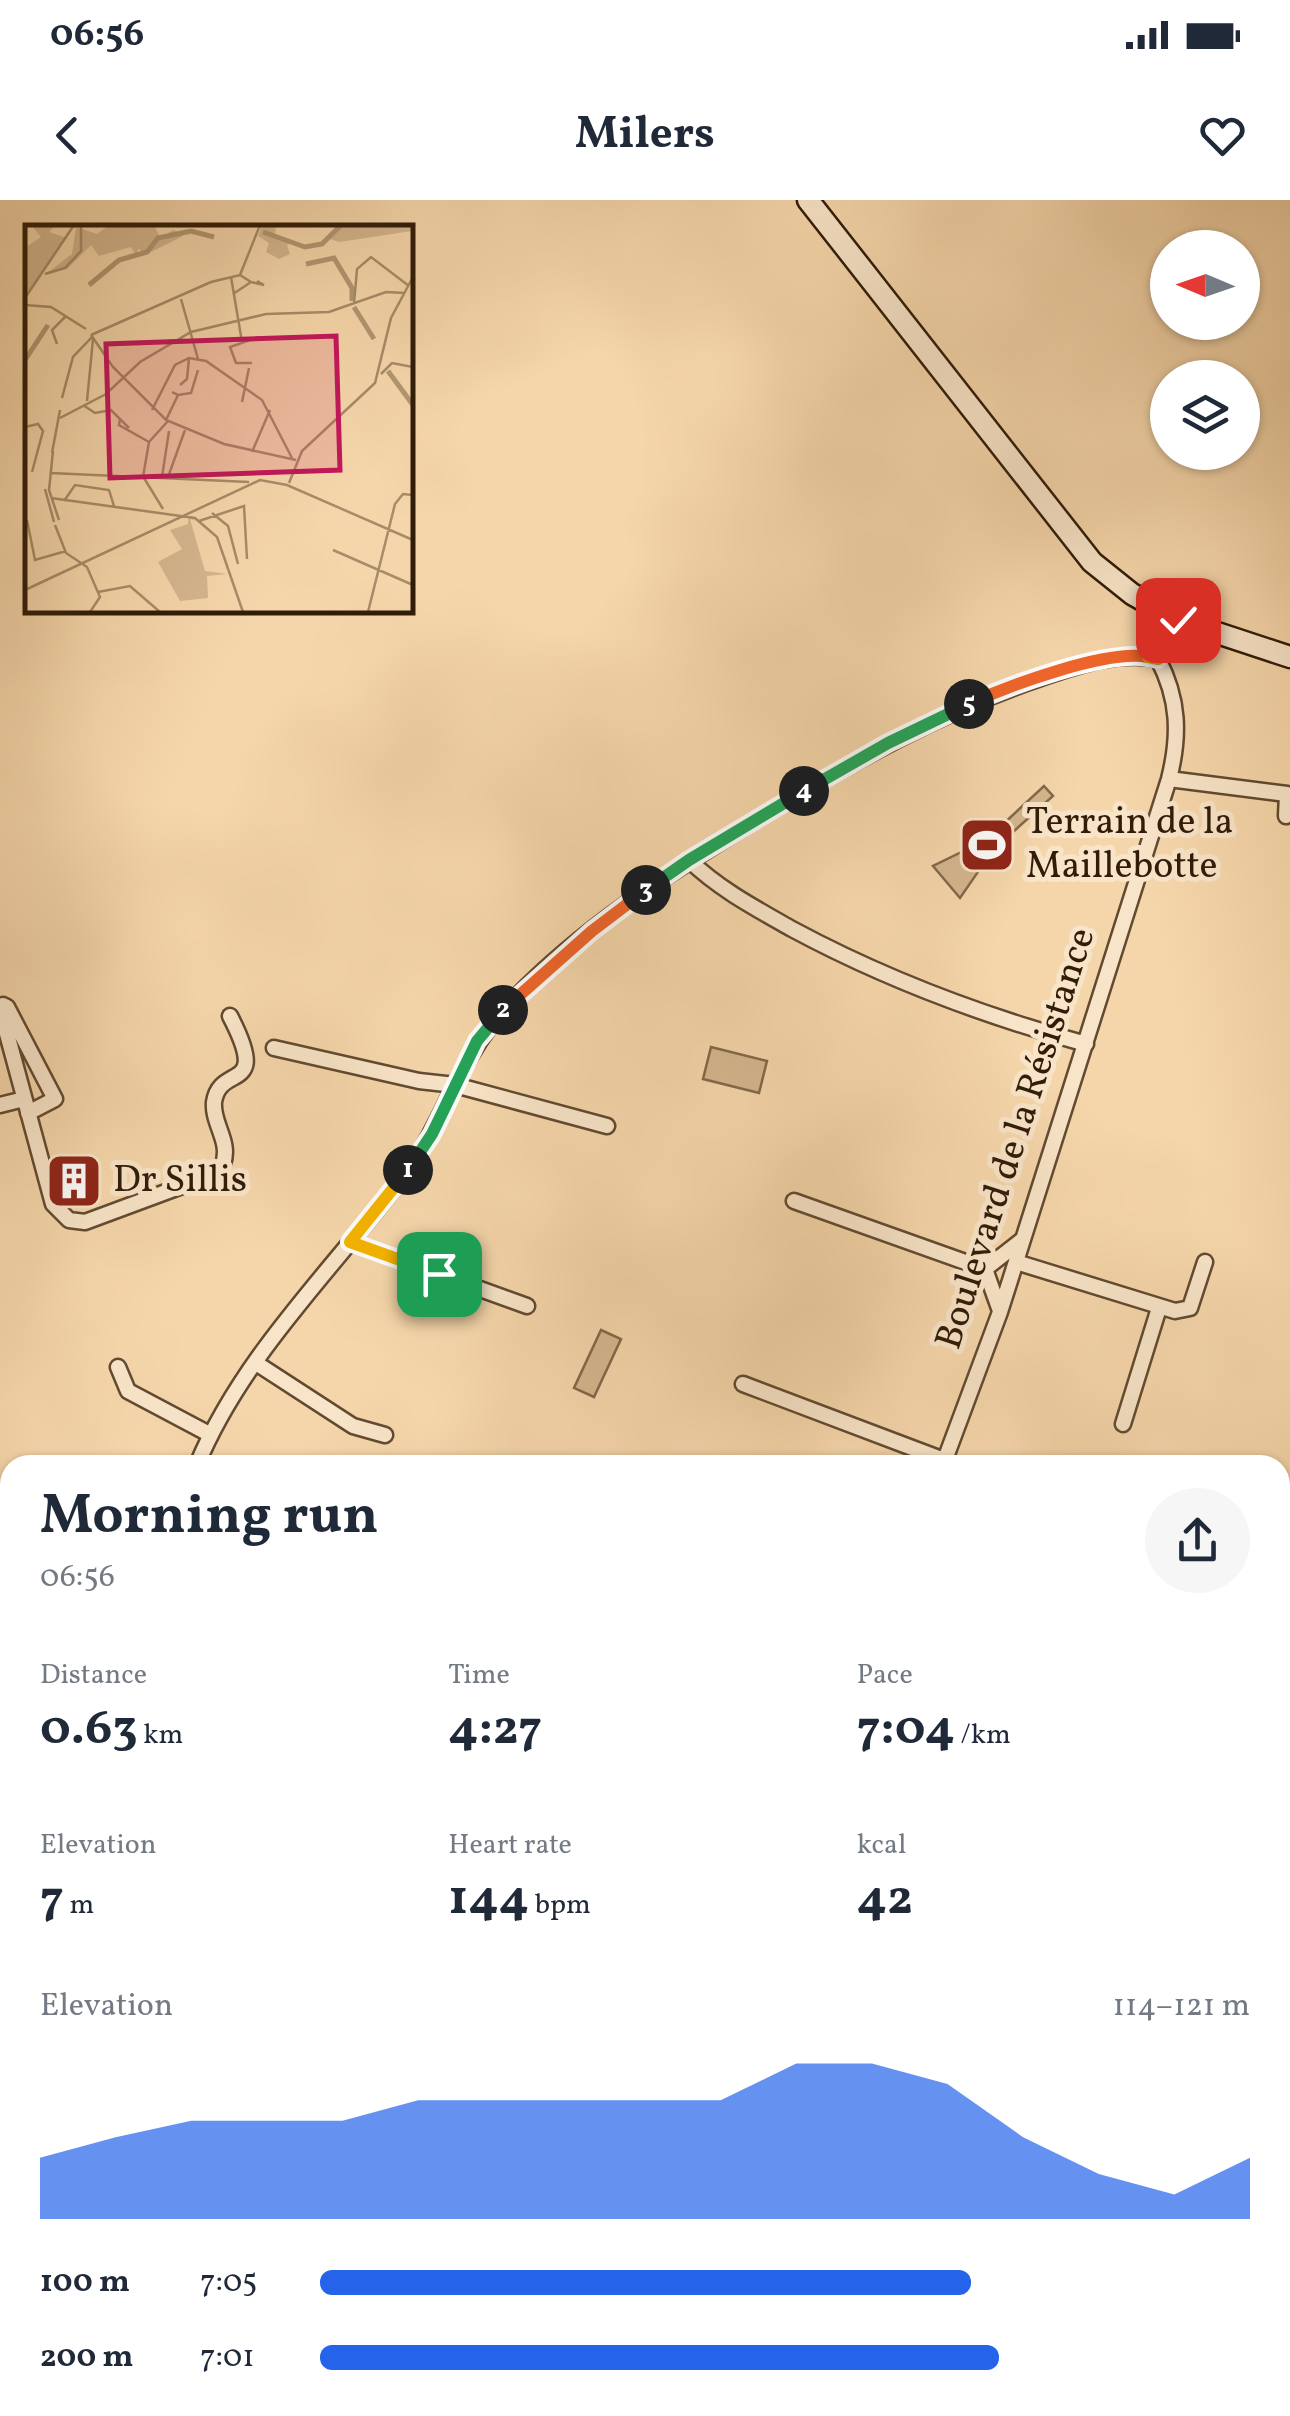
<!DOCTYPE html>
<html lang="en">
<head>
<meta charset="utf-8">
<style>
	body { margin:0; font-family:Vollkorn,serif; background:#f6f6f7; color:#1f2937; height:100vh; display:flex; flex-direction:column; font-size:38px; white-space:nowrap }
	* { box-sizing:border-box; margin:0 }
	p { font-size:32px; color:#747a83 }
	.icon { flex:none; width:55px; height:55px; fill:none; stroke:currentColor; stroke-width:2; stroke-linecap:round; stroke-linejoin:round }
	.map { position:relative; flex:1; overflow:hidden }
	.details { position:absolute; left:0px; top:1255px; width:1290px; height:962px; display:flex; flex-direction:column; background:#fff; border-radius:30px 30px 0 0; box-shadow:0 2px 8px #0004 }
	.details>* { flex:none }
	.needle { width:65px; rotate:272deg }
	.fabs { position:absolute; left:1150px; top:30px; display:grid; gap:20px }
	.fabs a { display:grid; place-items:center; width:110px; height:110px; border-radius:50%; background:#fff; box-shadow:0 2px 8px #0004; font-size:50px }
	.pin { position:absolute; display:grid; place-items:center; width:85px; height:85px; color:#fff; margin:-42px; border-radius:20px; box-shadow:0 5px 15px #0006 }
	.km { position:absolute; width:50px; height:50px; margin:-25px; border-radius:50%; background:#222; color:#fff; font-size:28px; line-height:50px; text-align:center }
	.round { display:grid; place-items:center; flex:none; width:105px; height:105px; border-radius:52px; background:#f6f6f7 }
	.overview { display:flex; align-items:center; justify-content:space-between; height:170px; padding:0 40px }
	h1 { font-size:55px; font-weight:700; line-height:75px }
	.figures { display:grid; grid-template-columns:repeat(3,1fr); gap:15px; height:170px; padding:10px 40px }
	.figures div { display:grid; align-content:center }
	.figures b { font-size:50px; font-weight:700 }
	.figures small { font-size:28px; font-weight:400 }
	.figures p { font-size:28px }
	.chart { height:280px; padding:20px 40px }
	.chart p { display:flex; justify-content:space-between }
	.chart svg { width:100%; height:180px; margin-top:10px; fill:#2563eb; opacity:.7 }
	ul { padding:0 40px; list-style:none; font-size:32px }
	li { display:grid; grid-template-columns:160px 120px 1fr; align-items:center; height:75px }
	li i { height:25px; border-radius:12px; background:#2563eb }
	.status { display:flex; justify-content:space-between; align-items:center; height:70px; padding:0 50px; background:#fff; direction:ltr }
	.status svg { height:28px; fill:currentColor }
	header { display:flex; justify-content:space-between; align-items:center; height:130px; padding:0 40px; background:#fff; font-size:45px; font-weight:700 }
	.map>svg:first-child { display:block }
	.green { fill:#d4b68e; stroke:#82694b; stroke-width:2.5 }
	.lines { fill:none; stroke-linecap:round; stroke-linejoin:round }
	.street-casing { stroke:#624a30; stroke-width:19 }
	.secondary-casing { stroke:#311c08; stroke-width:25 }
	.street { stroke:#f8e4c8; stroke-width:14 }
	.secondary { stroke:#f8e4c8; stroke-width:20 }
	.split-1-casing { stroke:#fff; stroke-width:20 }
	.split-2-casing { stroke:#fff; stroke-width:20 }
	.split-3-casing { stroke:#fff; stroke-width:20 }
	.split-4-casing { stroke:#fff; stroke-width:20 }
	.split-5-casing { stroke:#fff; stroke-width:20 }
	.split-6-casing { stroke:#fff; stroke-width:20 }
	.split-7-casing { stroke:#fff; stroke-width:20 }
	.split-1 { stroke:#f5b400; stroke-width:12 }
	.split-2 { stroke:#22a559; stroke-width:12 }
	.split-3 { stroke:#f0652b; stroke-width:12 }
	.split-4 { stroke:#22a559; stroke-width:12 }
	.split-5 { stroke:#22a559; stroke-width:12 }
	.split-6 { stroke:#f0652b; stroke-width:12 }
	.split-7 { stroke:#f5b400; stroke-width:12 }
	.labels { text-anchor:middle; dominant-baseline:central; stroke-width:10; stroke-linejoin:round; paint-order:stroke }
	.poi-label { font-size:38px; fill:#311c08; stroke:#f8e4c8; text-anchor:start }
	.street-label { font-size:38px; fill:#311c08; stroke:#f8e4c8 }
	.inset-river { fill:none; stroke:#b29773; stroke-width:5 }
	.inset-road { fill:none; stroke:#a78c69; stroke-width:2.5 }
	.view { fill:#c2185b; fill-opacity:0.15; stroke:#c2185b; stroke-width:5 }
	.inset-edge { fill:none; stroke:#311c08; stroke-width:5 }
</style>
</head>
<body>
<div class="status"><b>06:56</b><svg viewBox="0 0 49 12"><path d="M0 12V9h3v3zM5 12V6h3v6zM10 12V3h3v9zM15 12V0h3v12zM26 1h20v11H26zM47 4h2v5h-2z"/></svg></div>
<header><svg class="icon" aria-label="back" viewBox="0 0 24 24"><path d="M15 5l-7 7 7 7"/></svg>Milers<svg class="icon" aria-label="heart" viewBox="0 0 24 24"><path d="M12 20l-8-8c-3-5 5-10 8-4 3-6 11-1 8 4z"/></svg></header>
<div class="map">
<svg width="1290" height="2216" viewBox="0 0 1290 2216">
	<rect width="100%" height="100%" fill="#f5d6aa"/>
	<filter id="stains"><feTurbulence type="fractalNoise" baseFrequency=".002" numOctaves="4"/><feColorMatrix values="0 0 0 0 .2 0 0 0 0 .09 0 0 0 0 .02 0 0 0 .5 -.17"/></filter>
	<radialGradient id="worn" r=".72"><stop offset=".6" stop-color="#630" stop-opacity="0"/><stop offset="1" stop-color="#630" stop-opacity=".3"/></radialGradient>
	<path class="green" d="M1044,586L1053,596L993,650L960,698L933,666L986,640Z
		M711,847L767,861L759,893L703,879Z
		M601,1130L621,1139L594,1197L574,1188Z"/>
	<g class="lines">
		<g class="street-casing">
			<path id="street" d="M1158,459L1178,420
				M1169,579L1287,594L1286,616
				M689,660C719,689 755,708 792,729C885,779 984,816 1086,844
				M3,805L7,807L55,899L28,913
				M0,808L53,1004L69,1020L85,1022L209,976L223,964C231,941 212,924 214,902C220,862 271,895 230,816
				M274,848L419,881L455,885L607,926
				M0,905L24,899
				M794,1001L985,1069
				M350,1042L527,1106
				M1016,1062L1175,1111L1190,1108L1205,1062
				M1000,1111L985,1069L1022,1040
				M256,1163L353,1226L385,1235
				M118,1167L128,1191L211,1235
				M743,1184L944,1260
				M1123,1224L1159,1108
				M197,1265C245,1149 344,1059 416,959C448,909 463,853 504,810C577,730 672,671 764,615C853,562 942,511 1041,478C1079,465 1118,451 1158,459
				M943,1265L1000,1112L1169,579C1180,535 1179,499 1158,459
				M0,1345L10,1341
				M0,1565L10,1583
				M1280,1613L1290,1611
				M1280,1645L1290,1652
				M1280,1716L1290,1719
				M463,2208L471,2216
				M641,2208L643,2216
				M150,2216L161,2208"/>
		</g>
		<g class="secondary-casing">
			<path id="secondary" d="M808,0L1092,362L1132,394L1178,420L1290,457
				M1280,2049L1290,1880
				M1270,2216V2208"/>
		</g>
		<use href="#street" class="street"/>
		<use href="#secondary" class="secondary"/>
	</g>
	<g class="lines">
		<g class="split-1-casing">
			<path id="split-1" d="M408,970L350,1042L439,1074"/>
		</g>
		<g class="split-2-casing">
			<path id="split-2" d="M408,970L432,934L477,841L503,810"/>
		</g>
		<g class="split-3-casing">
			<path id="split-3" d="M503,810L592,731L646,690"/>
		</g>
		<g class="split-4-casing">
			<path id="split-4" d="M646,690L689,660L804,591"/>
		</g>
		<g class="split-5-casing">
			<path id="split-5" d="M804,591L888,543L969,504"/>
		</g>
		<g class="split-6-casing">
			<path id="split-6" d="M969,504C1008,486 1107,449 1148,457"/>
		</g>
		<g class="split-7-casing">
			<path id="split-7" d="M1148,457L1158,459L1178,420"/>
		</g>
		<use href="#split-1" class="split-1"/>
		<use href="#split-2" class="split-2"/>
		<use href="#split-3" class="split-3"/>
		<use href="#split-4" class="split-4"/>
		<use href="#split-5" class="split-5"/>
		<use href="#split-6" class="split-6"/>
		<use href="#split-7" class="split-7"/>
	</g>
	<defs>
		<g id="stadium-square" transform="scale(2.875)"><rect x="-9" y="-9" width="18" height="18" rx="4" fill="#8f2418" stroke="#f8e4c8"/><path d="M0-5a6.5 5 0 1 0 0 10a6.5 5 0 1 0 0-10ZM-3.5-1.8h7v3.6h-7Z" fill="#fff"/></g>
		<g id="building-square" transform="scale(2.875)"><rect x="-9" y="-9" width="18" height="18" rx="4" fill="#8f2418" stroke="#f8e4c8"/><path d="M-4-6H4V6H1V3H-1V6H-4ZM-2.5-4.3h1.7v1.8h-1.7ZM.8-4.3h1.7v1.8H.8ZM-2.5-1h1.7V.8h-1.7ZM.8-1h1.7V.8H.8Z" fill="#fff"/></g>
	</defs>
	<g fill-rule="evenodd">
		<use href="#stadium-square" x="987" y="645"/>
		<use href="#building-square" x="74" y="981"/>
	</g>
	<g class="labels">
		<g class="poi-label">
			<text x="1026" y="623">Terrain de la<tspan x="1026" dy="44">Maillebotte</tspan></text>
			<text x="113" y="981">Dr Sillis</text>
		</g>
		<g class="street-label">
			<text transform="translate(1017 939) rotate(-72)">Boulevard de la Résistance</text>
		</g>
	</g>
	<g transform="translate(25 25)">
		<rect width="388" height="388" fill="#f5d6aa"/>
		<path d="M6,0H31L24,7L42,13L0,72V23L16,12ZM84,0H129L135,12L149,5L158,11L122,29L113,24L112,33L106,22L74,31L66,20L42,44L22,48L47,29L51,2L72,9ZM237,0H251L250,10L268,17L262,20L265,29L254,34L241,27L244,18L233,11ZM315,0H387V6L314,17L305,14ZM163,291L171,296L165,294L180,346L202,349L182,351L183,373L155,376L133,337L157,324L145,305L163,299Z" fill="#d4b68e"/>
		<path class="inset-river" d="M238,7L280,22L297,19L316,0M281,39L309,33L327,63V76M64,60L94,35L122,27L133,13L166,6L189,12M329,82L349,114M0,135L23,100M363,146L388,180"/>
		<path class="inset-road" d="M20,49L40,43L56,26V0M215,50L235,0M206,52L217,117M208,69L226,57L239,60L232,56M0,73L49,0M156,74L173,134M329,79L332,44L346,32L384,61M0,80L26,82L61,104M66,110L88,142L141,195L199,219L271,235M66,110L186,57L215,50L226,57M32,119L27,105L41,91M227,138H211L205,122L234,112M356,149L367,138L388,142M155,160L162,154L164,133M153,170L166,168L173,145M37,173L48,132L67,112M62,176L68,114M217,177L224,143M58,180L70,188L86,185L104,203M127,185L150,140L164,133L181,136L237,175L267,233M35,193L81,169L115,137L166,107L241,89L304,87L361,67L380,68M95,194L94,200L124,217M141,195L153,170L147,167M0,202L13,199L18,206L7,247M28,226L24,265L34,295M227,227L245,185M27,228L35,185M25,248L224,257M118,252L124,217L143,196M137,252L144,206M143,252L160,205M119,253L138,284M264,258L277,226L350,158L366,93L388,52M20,264L29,297M26,273L170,293L192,312L218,387M39,276L50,260L84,265L89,281M187,288L203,301L213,339M2,295L10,335L41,326M174,296L219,281L222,334M30,300L41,328L62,342L75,372L65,387M308,325L388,360M0,365L235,255L262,260L388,315M73,367L105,361L135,387M343,387L370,279L378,269L388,270"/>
		<path class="view" d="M311,111L315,245L85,253L81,119Z"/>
		<rect width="388" height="388" class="inset-edge"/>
	</g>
	<rect width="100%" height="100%" filter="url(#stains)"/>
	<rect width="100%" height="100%" fill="url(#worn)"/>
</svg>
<div class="fabs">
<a><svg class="needle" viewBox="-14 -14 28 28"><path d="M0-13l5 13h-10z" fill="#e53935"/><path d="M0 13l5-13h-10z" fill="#747a83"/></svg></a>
<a><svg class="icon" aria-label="layers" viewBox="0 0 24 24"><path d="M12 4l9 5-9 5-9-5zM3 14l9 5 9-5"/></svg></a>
</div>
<div class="pin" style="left:439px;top:1074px;background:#1e9e55"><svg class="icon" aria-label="arrive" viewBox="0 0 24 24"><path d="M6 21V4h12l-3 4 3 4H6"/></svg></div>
<div class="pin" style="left:1178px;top:420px;background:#d93025"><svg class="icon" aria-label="check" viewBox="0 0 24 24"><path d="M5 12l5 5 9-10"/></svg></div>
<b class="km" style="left:408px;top:970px">1</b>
<b class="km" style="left:503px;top:810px">2</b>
<b class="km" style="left:646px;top:690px">3</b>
<b class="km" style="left:804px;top:591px">4</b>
<b class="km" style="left:969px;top:504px">5</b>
<section class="details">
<div class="overview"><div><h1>Morning run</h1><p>06:56</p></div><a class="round"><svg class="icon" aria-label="share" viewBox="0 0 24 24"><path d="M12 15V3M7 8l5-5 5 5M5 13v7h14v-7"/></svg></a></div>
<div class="figures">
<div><p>Distance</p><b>0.63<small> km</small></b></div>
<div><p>Time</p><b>4:27</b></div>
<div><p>Pace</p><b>7:04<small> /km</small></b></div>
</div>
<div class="figures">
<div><p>Elevation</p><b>7<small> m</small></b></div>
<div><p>Heart rate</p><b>144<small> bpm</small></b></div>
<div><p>kcal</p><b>42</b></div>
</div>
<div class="chart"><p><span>Elevation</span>114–121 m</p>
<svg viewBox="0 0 160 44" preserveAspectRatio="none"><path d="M0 44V29L10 24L20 20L30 20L40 20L50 15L60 15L70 15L80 15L90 15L100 6L110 6L120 11L130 24L140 33L150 38L160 29V44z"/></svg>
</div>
<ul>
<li><b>100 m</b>7:05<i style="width:70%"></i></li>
<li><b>200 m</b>7:01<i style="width:73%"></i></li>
</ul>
</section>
</div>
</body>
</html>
